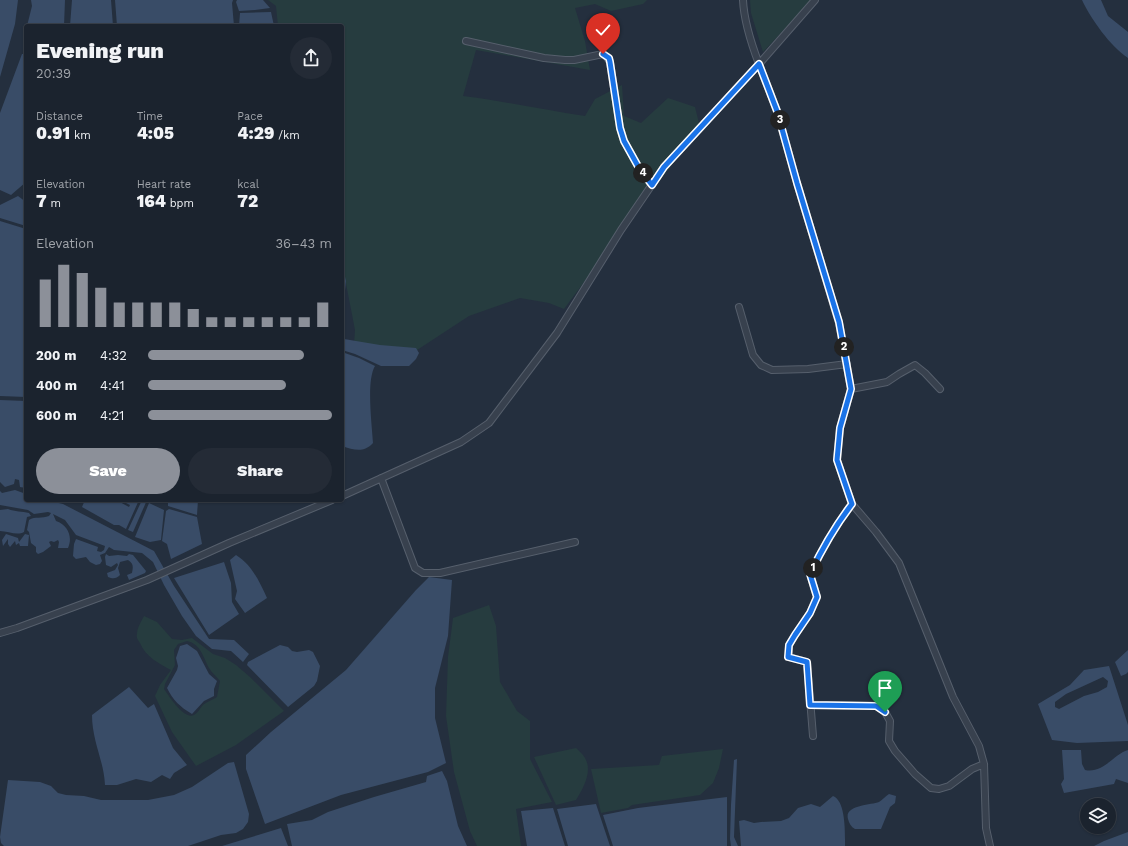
<!DOCTYPE html>
<html lang="en">
<head>
<meta charset="utf-8">
<style>
	body { margin:0; font-family:"Work Sans",sans-serif; background:#242b36; color:#f1f3f6; height:100vh; display:flex; flex-direction:column; font-size:15px; white-space:nowrap }
	* { box-sizing:border-box; margin:0 }
	p { font-size:13px; color:#a0a4aa }
	.icon { flex:none; width:22px; height:22px; fill:none; stroke:currentColor; stroke-width:2; stroke-linecap:round; stroke-linejoin:round }
	.map { position:relative; flex:1; overflow:hidden }
	.sheet { position:absolute; left:24px; top:24px; width:320px; height:478px; display:flex; flex-direction:column; background:#1b232e; border-radius:4px; box-shadow:0 1px 3px #0004,0 0 0 1px #39404a }
	.sheet>* { flex:none }
	.buttons { position:absolute; left:1080px; top:798px; display:grid; gap:8px }
	.buttons a { display:grid; place-items:center; width:36px; height:36px; border-radius:50%; background:#1b232e; box-shadow:0 1px 3px #0004,0 0 0 1px #39404a; font-size:20px }
	.pin { position:absolute; display:grid; place-items:center; width:34px; height:34px; color:#fff; margin:-41px -17px; border-radius:50% 50% 50% 0; rotate:-45deg; box-shadow:0 0 4px #0007 }
	.pin .icon { rotate:45deg }
	.km { position:absolute; width:20px; height:20px; margin:-10px; border-radius:50%; background:#222; color:#fff; font-size:11px; line-height:20px; text-align:center }
	.round { display:grid; place-items:center; flex:none; width:42px; height:42px; border-radius:21px; background:#242b36 }
	.summary { display:flex; align-items:center; justify-content:space-between; height:68px; padding:0 12px }
	h1 { font-size:22px; font-weight:800; line-height:30px }
	.stats { display:grid; grid-template-columns:repeat(3,1fr); gap:6px; height:68px; padding:4px 12px }
	.stats div { display:grid; align-content:center }
	.stats b { font-size:17px; font-weight:800 }
	.stats small { font-size:11px; font-weight:400 }
	.stats p { font-size:11px }
	.chart { height:112px; padding:8px 12px }
	.chart p { display:flex; justify-content:space-between }
	.chart svg { width:100%; height:72px; margin-top:4px; stroke:#8c9099; stroke-width:6 }
	.cta { display:flex; gap:8px; margin-top:auto; padding:8px 12px }
	.cta a { flex:1; height:46px; border-radius:24px; background:#8c9099; color:#fff; font-size:16px; font-weight:800; line-height:46px; text-align:center }
	.cta a+a { background:#242b36; color:#f1f3f6 }
	ul { padding:0 12px; list-style:none; font-size:13px }
	li { display:grid; grid-template-columns:64px 48px 1fr; align-items:center; height:30px }
	li i { height:10px; border-radius:5px; background:#8c9099 }
	.map>svg:first-child { display:block }
	.green { fill:#263c3f; fill-rule:evenodd }
	.water { fill:#394c67; fill-rule:evenodd }
	.lines { fill:none; stroke-linecap:round; stroke-linejoin:round }
	.street-casing { stroke:#565f6c; stroke-width:8 }
	.street { stroke:#38414e; stroke-width:6 }
	.route-casing { stroke:#fff; stroke-width:8 }
	.route { stroke:#1a73e8; stroke-width:5 }
</style>
</head>
<body>
<div class="map">
<svg width="1128" height="846" viewBox="0 0 1128 846">
	<rect width="100%" height="100%" fill="#242f3e"/>
	<path class="green" d="M268,0H647L643,4L611,11L595,4L575,8L585,41L590,70L476,50L463,96C504,101 544,110 585,116L595,99L622,85L624,116L641,123L668,98L695,107L700,127L564,309L549,303L520,298L469,316L411,354L354,344L355,330L342,263V26H278L276,6Z
		M750,0H812L763,52L751,13Z
		M489,605L496,626L500,682L517,711L530,721V759L552,802L516,809L521,846H477L470,831L454,772L446,716L448,657L453,618Z
		M144,616L157,622L172,639L182,640L192,638L213,654L225,658L236,665L250,677L284,711L236,745L196,766L172,732L155,696L160,685L171,670C158,663 146,657 140,643C138,640 136,638 137,634C137,628 141,622 144,616ZM187,641C201,644 203,657 209,668C212,673 216,676 220,681L217,697C213,700 206,702 203,705C200,708 198,713 194,715C184,720 169,696 164,689L165,684L175,665L174,650L178,644Z
		M576,748C579,751 583,754 585,758C593,771 583,789 576,800L556,805L534,757Z
		M723,749L719,768L713,783L700,795L632,805L628,808L601,813L591,769L659,765L662,756Z"/>
	<path class="water" d="M0,0H18L15,24L0,77Z
		M31,0H65L64,26H27L32,6Z
		M72,0H111L113,26H70Z
		M115,0H233L232,3L234,26H117Z
		M237,0H263L270,8L255,10L239,11L236,2Z
		M1082,0H1101L1108,16L1128,32V58C1110,46 1091,19 1082,0Z
		M271,12L274,26H239L240,13Z
		M22,54H26V182L11,195L0,190V113Z
		M18,196L26,202V226L0,218V205Z
		M0,221L26,229V397L0,396Z
		M342,264L346,281L342,318Z
		M344,339L380,345L416,348L419,353L416,359L409,366H381L355,354L342,350Z
		M342,352L359,358L375,366C366,381 372,425 373,443C364,453 354,450 342,446Z
		M0,400L26,401V488L20,487L19,480L15,479L14,484L5,487L0,482Z
		M15,490L26,494V500H46L63,504L154,551L174,586L209,639L234,640L249,654L243,662L231,651L212,649L196,636L182,616L164,585L153,562L142,553L114,550L109,547L105,553L100,555L102,561L100,564L96,565L90,562L86,557L76,559L73,556L74,544L76,539L98,547L97,551L101,552L104,550L105,546L76,535L65,520L53,514L56,521C68,525 73,537 68,548H58L59,542L58,540L54,542L51,541L49,542L51,546L43,552L38,554L36,552V547L31,543L29,532L27,530L29,520C35,516 42,519 49,516L51,513L48,512L34,514L28,510L0,505V491L2,493Z
		M85,500H116L129,507L130,505L120,500H139L126,529L119,525H114L82,507Z
		M142,500H147L133,532L128,530Z
		M168,500H198L197,515L168,506Z
		M149,503L164,510L161,540L150,542L135,537Z
		M8,509C15,512 22,511 29,513L31,516L27,517L24,532C17,536 8,531 0,531V510Z
		M169,509L197,517L202,544L171,559L167,544L162,541L166,511Z
		M6,534L18,538L19,542L25,534L29,535L28,546H20L19,543L16,545L15,541L10,547L8,544V539L3,546L2,540Z
		M106,554L109,556L118,555L127,556L129,554L133,555L146,571L145,573L129,580L127,575L132,573C133,567 134,564 128,560L120,562L118,568L120,575C116,579 113,579 108,577L107,573L115,570L118,565L117,563L111,567L106,565L105,557Z
		M236,555C252,565 259,581 267,598L245,613L235,599L237,591L230,560Z
		M224,562L231,583L232,602L239,614L209,635L174,578Z
		M429,577L452,580L448,636L435,688V718L446,763L428,772L341,795L265,824L246,769V755L271,732L346,670L416,590Z
		M187,644L197,651L209,674L217,681L214,689V696L204,701L192,714C180,707 173,700 167,688L177,670L178,666L176,658L180,646Z
		M280,645L288,647L292,651L297,652L309,650L313,652L320,666L317,681L314,686L288,707L247,665L248,662Z
		M1128,650V672L1126,674L1121,676L1115,662Z
		M1109,666L1128,725V741L1077,743L1052,740L1038,704L1070,685L1084,670ZM1103,677L1108,681L1107,687L1098,692L1084,696L1059,709L1055,707V702L1066,694Z
		M129,687L148,708L154,704L173,748L187,765L174,773L170,779L162,775L151,782L136,779L117,785H105C104,761 92,741 92,715Z
		M1062,750H1081L1082,764L1085,770C1103,774 1114,754 1128,750V783L1116,779L1114,784L1064,793L1061,784L1064,779Z
		M737,759L734,837L738,846H731L730,839L731,805L734,760Z
		M234,762L249,814L248,822L243,829L236,833L221,835L188,846H4L1,843L0,837L8,780L40,782L51,786L58,793L66,795L84,796L101,800H148L174,795L192,787L228,763Z
		M442,771L447,781L458,826L467,846H292L287,824L312,820L328,812L374,797L426,782L427,776Z
		M889,794L896,796L895,803L890,807L881,829H855C851,827 849,823 848,819C844,805 871,805 879,802C882,800 886,796 889,794Z
		M833,796C846,801 845,833 845,846H741L739,821L744,820L754,823L761,822L781,821L789,818L798,808L811,804L820,807Z
		M727,797V846H613L603,815L638,808Z
		M596,804L610,846H568L557,809Z
		M553,808L565,846H527L521,811Z
		M281,828L288,846H222Z
		M1128,832V846H1094L1104,841Z"/>
	<g class="lines">
		<g class="street-casing">
			<path id="street" d="M815,0L759,64L777,111L797,183L839,323L851,389L840,428L837,460L852,504L876,532L899,563L953,697L979,746L984,764L986,828L990,846
				M466,41L544,58L565,60H574L603,54L606,56L610,62L620,128L624,141L639,168L652,185
				M739,307L753,355L761,365L772,370L808,369L847,364
				M851,389L887,382L899,374L915,365L925,373L940,389
				M381,478L415,568L423,573H440L575,542
				M342,496L461,442L489,423L557,333L621,230L664,167L759,64C751,43 744,22 743,0
				M0,633L17,628L147,580L229,543L332,500
				M810,705L877,706L885,712L890,721L889,741L895,751L915,774L931,788L939,789L949,786L972,769L984,764
				M813,736L807,662L789,657V645L795,635L810,613L817,597L810,574C822,549 835,526 852,504"/>
		</g>
		<use href="#street" class="street"/>
	</g>
	<g class="lines">
		<g class="route-casing">
			<path id="route" d="M603,54L609,58L610,62L620,128L624,141L639,168L652,185L664,167L759,64L777,111L797,183L839,322L851,389L840,428L837,460L852,504C835,526 822,549 810,574L817,597L810,613L795,635L789,645L788,657L807,662L810,705L876,706L885,712"/>
		</g>
		<use href="#route" class="route"/>
	</g>
</svg>
<div class="buttons">
<a><svg class="icon" aria-label="layers" viewBox="0 0 24 24"><path d="M12 4l9 5-9 5-9-5zM3 14l9 5 9-5"/></svg></a>
</div>
<div class="pin" style="left:885px;top:712px;background:#1e9e55"><svg class="icon" aria-label="arrive" viewBox="0 0 24 24"><path d="M6 21V4h12l-3 4 3 4H6"/></svg></div>
<div class="pin" style="left:603px;top:54px;background:#d93025"><svg class="icon" aria-label="check" viewBox="0 0 24 24"><path d="M5 12l5 5 9-10"/></svg></div>
<b class="km" style="left:813px;top:568px">1</b>
<b class="km" style="left:844px;top:347px">2</b>
<b class="km" style="left:780px;top:120px">3</b>
<b class="km" style="left:643px;top:173px">4</b>
<section class="sheet">
<div class="summary"><div><h1>Evening run</h1><p>20:39</p></div><a class="round"><svg class="icon" aria-label="share" viewBox="0 0 24 24"><path d="M12 15V3M7 8l5-5 5 5M5 13v7h14v-7"/></svg></a></div>
<div class="stats">
<div><p>Distance</p><b>0.91<small> km</small></b></div>
<div><p>Time</p><b>4:05</b></div>
<div><p>Pace</p><b>4:29<small> /km</small></b></div>
</div>
<div class="stats">
<div><p>Elevation</p><b>7<small> m</small></b></div>
<div><p>Heart rate</p><b>164<small> bpm</small></b></div>
<div><p>kcal</p><b>72</b></div>
</div>
<div class="chart"><p><span>Elevation</span>36–43 m</p>
<svg viewBox="0 0 160 44" preserveAspectRatio="none"><path d="M5 44V15M15 44V6M25 44V11M35 44V20M45 44V29M55 44V29M65 44V29M75 44V29M85 44V33M95 44V38M105 44V38M115 44V38M125 44V38M135 44V38M145 44V38M155 44V29"/></svg>
</div>
<ul>
<li><b>200 m</b>4:32<i style="width:85%"></i></li>
<li><b>400 m</b>4:41<i style="width:75%"></i></li>
<li><b>600 m</b>4:21<i style="width:100%"></i></li>
</ul>
<div class="cta"><a>Save</a><a>Share</a></div>
</section>
</div>
</body>
</html>
